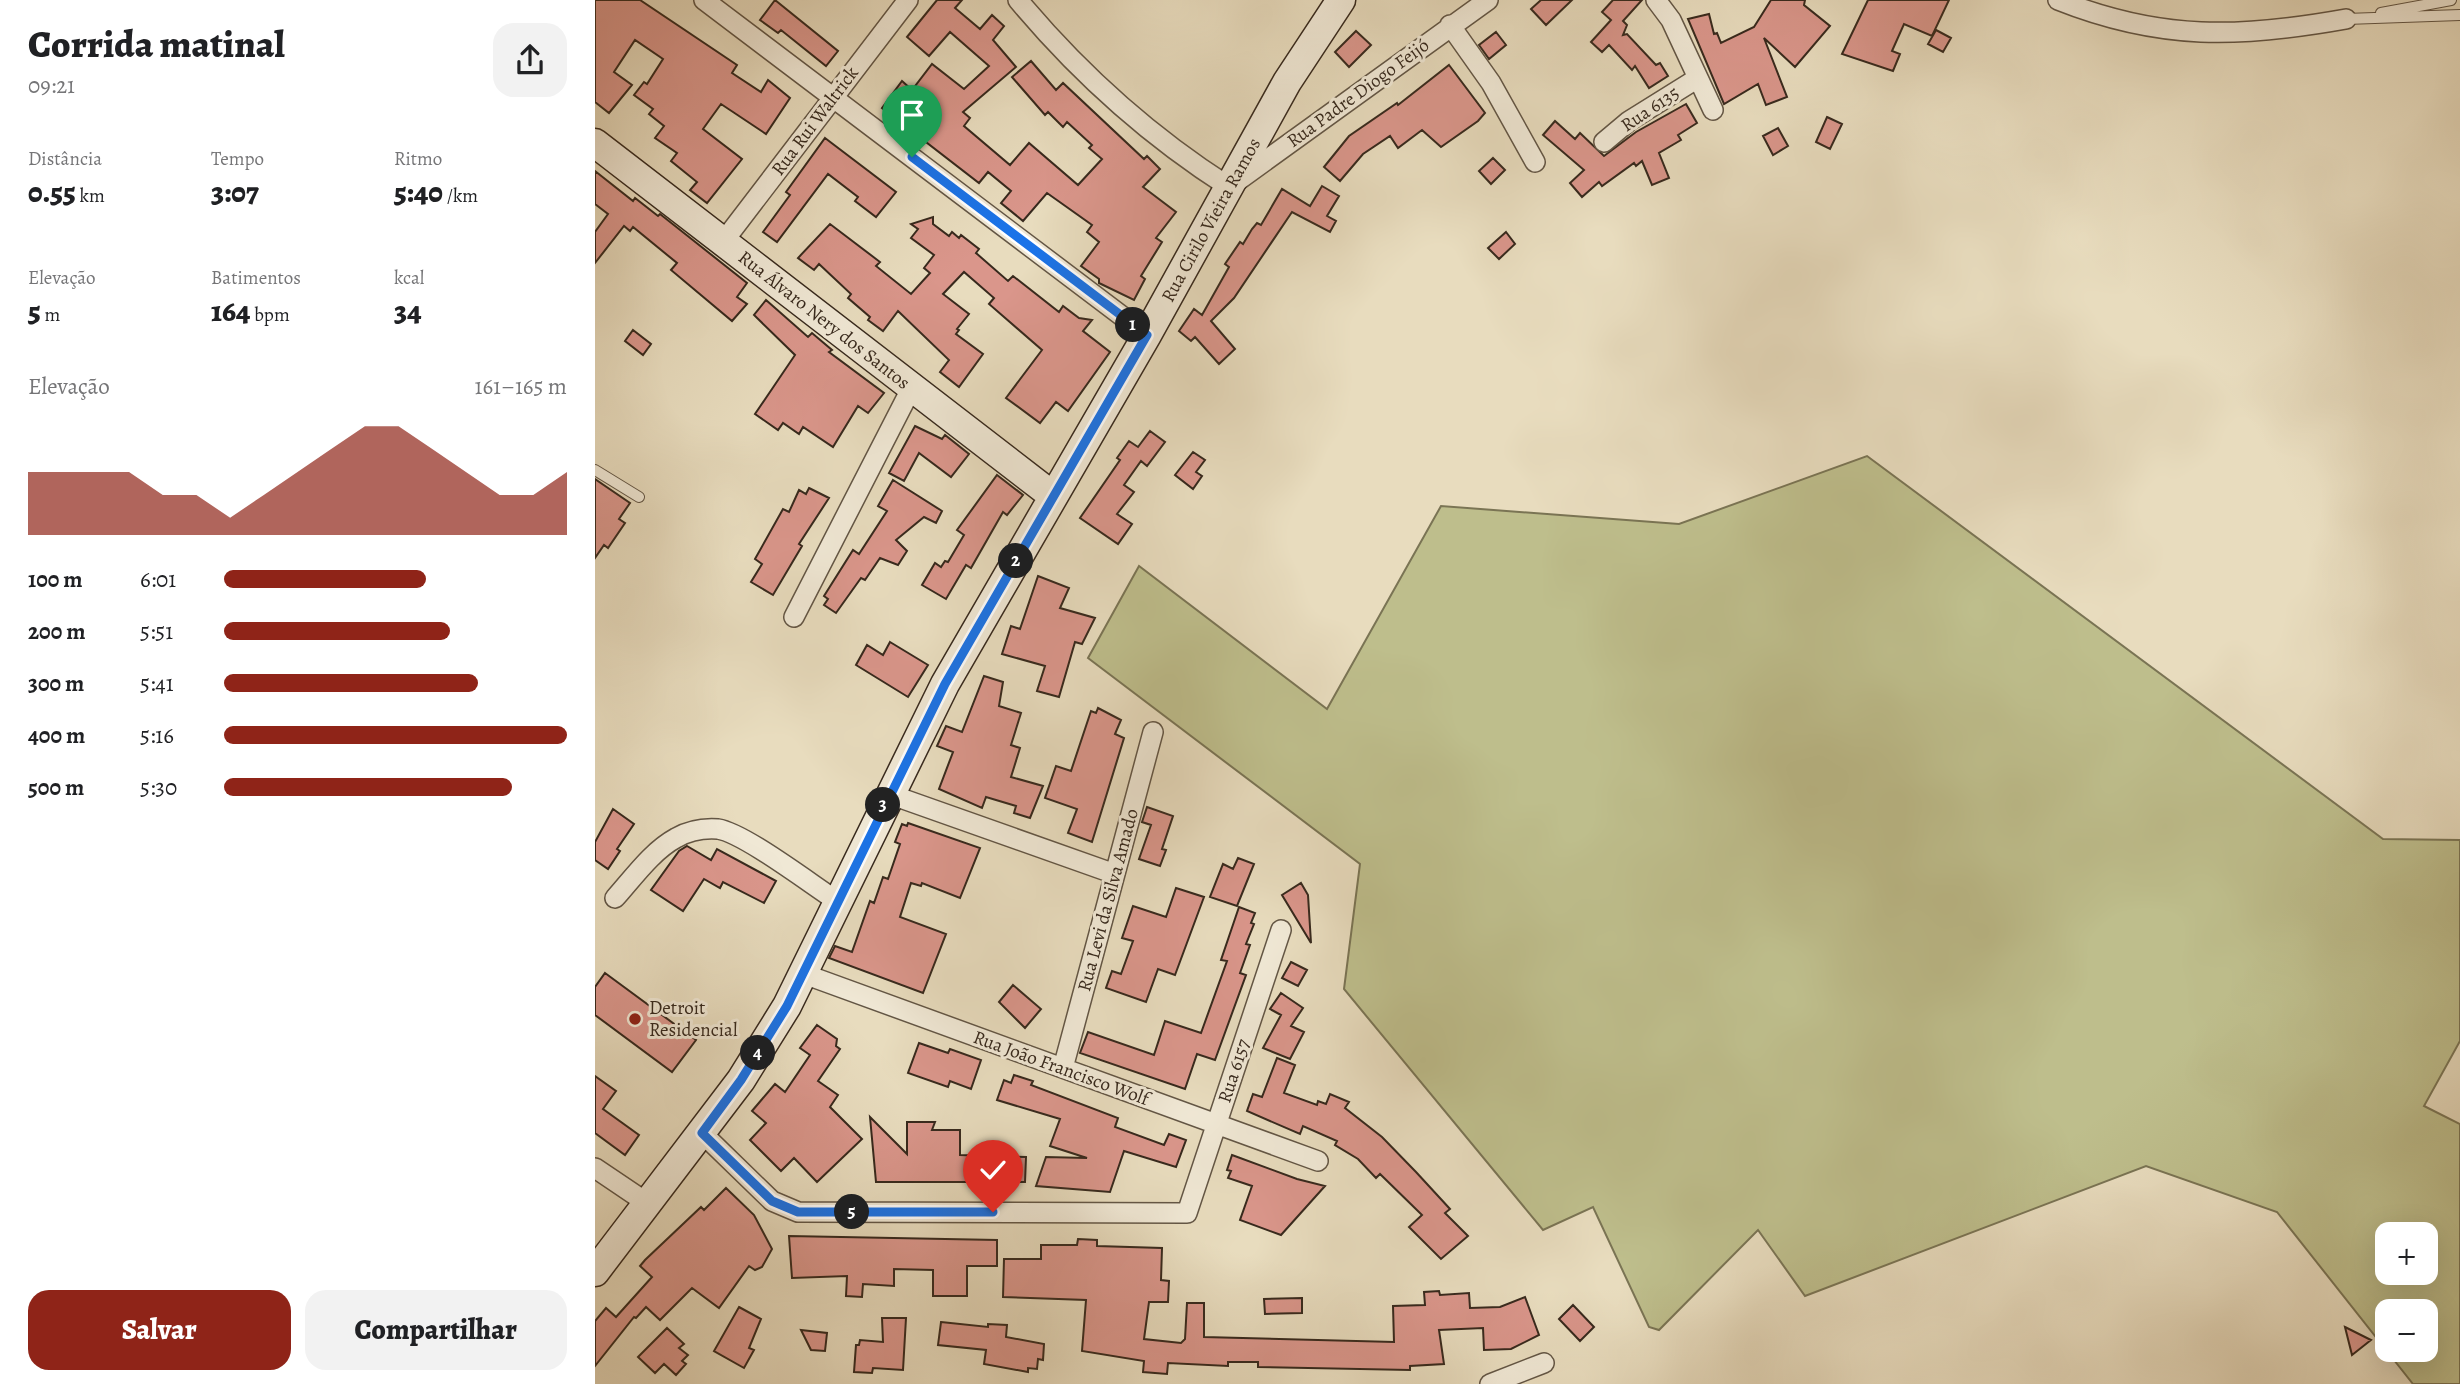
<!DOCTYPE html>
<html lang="pt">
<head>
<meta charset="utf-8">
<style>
	body { margin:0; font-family:Alegreya,serif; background:#f2f2f2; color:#202124; height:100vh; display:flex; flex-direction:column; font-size:26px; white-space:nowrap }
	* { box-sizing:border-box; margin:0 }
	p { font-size:23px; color:#757577 }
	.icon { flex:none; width:38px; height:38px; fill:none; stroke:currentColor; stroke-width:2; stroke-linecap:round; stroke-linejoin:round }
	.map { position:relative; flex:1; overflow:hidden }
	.side { display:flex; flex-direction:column; background:#fff; width:595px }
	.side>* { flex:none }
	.buttons { position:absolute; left:1780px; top:1222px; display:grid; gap:14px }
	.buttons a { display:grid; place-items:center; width:63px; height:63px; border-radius:14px; background:#fff; box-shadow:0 7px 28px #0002; font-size:35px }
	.pin { position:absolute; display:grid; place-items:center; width:60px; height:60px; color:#fff; margin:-72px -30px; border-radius:50% 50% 50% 0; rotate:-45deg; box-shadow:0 0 7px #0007 }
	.pin .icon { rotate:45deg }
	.km { position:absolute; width:35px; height:35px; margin:-18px; border-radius:50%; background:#222; color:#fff; font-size:19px; line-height:35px; text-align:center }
	.round { display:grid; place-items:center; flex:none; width:74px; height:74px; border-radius:21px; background:#f2f2f2 }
	.summary { display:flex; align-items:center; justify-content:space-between; height:119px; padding:0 28px }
	h1 { font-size:38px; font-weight:800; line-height:52px }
	.stats { display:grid; grid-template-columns:repeat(3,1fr); gap:10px; height:119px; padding:7px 28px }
	.stats div { display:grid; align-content:center }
	.stats b { font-size:30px; font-weight:800 }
	.stats small { font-size:19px; font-weight:400 }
	.stats p { font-size:19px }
	.chart { height:196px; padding:14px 28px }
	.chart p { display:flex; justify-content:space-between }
	.chart svg { width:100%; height:126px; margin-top:7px; fill:#8f2418; opacity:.7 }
	.action { display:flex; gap:14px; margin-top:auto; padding:14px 28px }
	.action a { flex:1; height:80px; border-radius:21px; background:#8f2418; color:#fff; font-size:28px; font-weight:800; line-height:80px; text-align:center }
	.action a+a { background:#f2f2f2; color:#202124 }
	ul { padding:0 28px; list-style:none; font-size:23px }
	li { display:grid; grid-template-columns:112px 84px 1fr; align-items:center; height:52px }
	li i { height:18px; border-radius:9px; background:#8f2418 }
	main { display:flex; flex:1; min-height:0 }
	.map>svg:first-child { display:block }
	.green { fill:#bebe8c; stroke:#7a7454; stroke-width:2; fill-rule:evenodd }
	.building { fill:#da968b; stroke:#37291d; stroke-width:2 }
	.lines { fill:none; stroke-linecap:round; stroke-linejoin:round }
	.lane-casing { stroke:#635645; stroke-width:12 }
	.street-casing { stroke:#635645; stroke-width:22 }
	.secondary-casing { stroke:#37291d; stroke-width:31 }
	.lane { stroke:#f0e8d5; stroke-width:10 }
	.street { stroke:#f0e8d5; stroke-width:19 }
	.secondary { stroke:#f0e8d5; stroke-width:28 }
	.route-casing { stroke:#fff; stroke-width:14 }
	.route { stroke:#1a73e8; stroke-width:9 }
	.poi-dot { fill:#8f2418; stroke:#f0e8d5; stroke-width:2.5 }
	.labels { text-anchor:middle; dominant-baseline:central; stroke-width:6; stroke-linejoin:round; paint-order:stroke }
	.street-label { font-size:19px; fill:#37291d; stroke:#f0e8d5 }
	.poi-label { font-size:19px; fill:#37291d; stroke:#f0e8d5; text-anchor:start }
</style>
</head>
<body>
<main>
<section class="side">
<div class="summary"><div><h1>Corrida matinal</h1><p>09:21</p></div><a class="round"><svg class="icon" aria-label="share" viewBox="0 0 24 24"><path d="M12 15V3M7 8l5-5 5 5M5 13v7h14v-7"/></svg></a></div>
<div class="stats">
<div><p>Distância</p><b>0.55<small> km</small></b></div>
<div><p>Tempo</p><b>3:07</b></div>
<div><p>Ritmo</p><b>5:40<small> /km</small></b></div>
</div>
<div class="stats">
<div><p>Elevação</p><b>5<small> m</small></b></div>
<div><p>Batimentos</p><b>164<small> bpm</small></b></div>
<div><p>kcal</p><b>34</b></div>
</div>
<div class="chart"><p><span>Elevação</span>161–165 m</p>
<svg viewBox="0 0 160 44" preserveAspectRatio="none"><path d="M0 44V22L10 22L20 22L30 22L40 30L50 30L60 38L70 30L80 22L90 14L100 6L110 6L120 14L130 22L140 30L150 30L160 22V44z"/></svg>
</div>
<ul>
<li><b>100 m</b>6:01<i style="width:59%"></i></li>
<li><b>200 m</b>5:51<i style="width:66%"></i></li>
<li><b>300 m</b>5:41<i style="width:74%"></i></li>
<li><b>400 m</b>5:16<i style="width:100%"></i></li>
<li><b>500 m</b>5:30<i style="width:84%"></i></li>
</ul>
<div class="action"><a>Salvar</a><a>Compartilhar</a></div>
</section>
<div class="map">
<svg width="1865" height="1384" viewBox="0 0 1865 1384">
	<rect width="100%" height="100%" fill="#e8dcbe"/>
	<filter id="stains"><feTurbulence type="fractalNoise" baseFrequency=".00286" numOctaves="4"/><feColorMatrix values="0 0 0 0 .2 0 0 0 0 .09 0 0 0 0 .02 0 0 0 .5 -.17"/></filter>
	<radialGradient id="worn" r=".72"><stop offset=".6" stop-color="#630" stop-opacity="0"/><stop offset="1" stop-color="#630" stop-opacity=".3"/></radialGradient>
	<path class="green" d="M1272,456L1788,839L1865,840V1041L1829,1106L1865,1124V1384H1818L1682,1212L1551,1166L1210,1296L1163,1230L1064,1330L1054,1327L998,1207L948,1230L749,989L765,864L493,658L544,566L732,709L846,506L1084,524ZM1792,1234H1830V1272H1792ZM1792,1311H1830V1349H1792Z"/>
	<path class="building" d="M0,0H45L142,65L137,73L166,92L173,80L195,98L171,134L126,104L108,129L147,159L112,203L95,190L102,182L76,161L82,153L60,138L69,126L54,114L58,109L39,95L49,82L52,84L68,59L40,40L19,72L37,85L14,113L0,102Z
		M180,0L243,51L231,66L186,30L183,33L165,20Z
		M342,0H367L360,8L385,29L397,15L409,26L398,40L421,67L368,112L375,118L369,126L415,165L434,143L483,185L507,159L494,148L497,145L472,122L468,127L453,112L450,115L417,77L436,61L461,90L468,83L549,159L552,156L565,169L548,187L581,212L561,238L567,242L546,276L550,279L539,300L504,283V279L486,266L504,242L492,232L497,225L452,193L428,221L406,203L416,191L393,172L384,183L287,108L307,81L317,90L337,64L369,89L394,66L355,32L334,56L312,37Z
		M946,0H977L951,25L936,9Z
		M1018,0H1047L1028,21L1032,25L1028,35L1032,34L1061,65L1065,63L1073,76L1054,88L1040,66L1037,70L1014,45L1007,52L996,42L1016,20L1007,12Z
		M1176,0H1210L1209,5L1235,26L1200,67L1169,38L1192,97L1171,105L1163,84L1129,104L1093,19L1114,14L1119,34L1122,33L1126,43L1159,27Z
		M1273,0H1354L1337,36L1309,24L1297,51L1305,54L1298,71L1247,54Z
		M1341,30L1356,38L1348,52L1333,44Z
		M761,31L776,45L754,67L740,52Z
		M901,32L911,45L894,59L884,45Z
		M854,65L890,113L883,121L846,147L827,130L803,148L795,136L768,154L745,181L729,167L754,136L802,103L803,105Z
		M1091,104L1102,123L1083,135L1086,140L1064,153L1074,178L1057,185L1047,161L1041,166L1039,163L1007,186L1004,182L987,197L975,183L989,170L948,135L960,121L980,139L985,133L1009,156L1041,132Z
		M1232,117L1247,124L1235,149L1221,142Z
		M1183,128L1193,146L1178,155L1168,136Z
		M230,138L301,192L281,217L260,201L263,197L233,174L182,242L168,232L195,195L191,192Z
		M898,158L910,170L896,184L884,171Z
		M0,171L38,201L40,198L63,216L65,214L152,283L142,297L152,304L137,321L76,270L82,263L38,227L35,231L29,226L0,263V232L13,214L0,204Z
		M727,186L744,196L732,216L741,221L735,232L697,212L639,298L616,321L640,349L624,364L600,337L596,341L584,331L599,309L607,315L634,267L630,264L645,242L648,244L657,229L662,223L666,225L687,189L715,206Z
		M338,217V224L354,236L357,232L364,238L366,235L384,249L381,253L413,281L418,276L464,312L468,306L484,318L497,320L488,331L515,352L473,411L461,402L445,423L411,398L447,350L394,304L399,298L369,272L348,294L374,314L362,329L364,330L361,334L388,354L364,387L345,372L354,360L303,311L288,331L273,320L275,317L253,298L256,294L224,264L219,270L203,258L235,224L285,262L281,266L316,294L335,273L329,268L339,255L316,238L323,229L316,224Z
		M911,232L920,244L904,259L893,248Z
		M171,300L213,337L217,333L237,350L234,352L289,393L273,413L263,406L238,447L208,427L204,434L188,423L183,430L160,414L200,355L159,315Z
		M38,330L56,344L48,355L30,341Z
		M320,426L347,439L350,435L374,454L356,477L324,453L309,481L294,473Z
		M555,431L570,442L552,466L546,461L529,485L539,492L522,514L537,524L523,544L485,518L525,460L522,458L534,441L543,447Z
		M598,452L610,460L601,472L607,476L598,489L580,475Z
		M402,475L428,495L412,515L408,512L376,568L371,565L351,599L327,585L340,563L346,567L350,561L353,562L369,535L362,530Z
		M0,479L35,503L24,519L30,523L13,548L9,545L0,558Z
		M298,480L347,511L341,523L329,517L301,540L312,551L303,565L285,558L270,580L266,578L241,613L229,605L233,599L229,596L258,550L264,554L292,511L283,506Z
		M214,488L234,498L204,544L207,546L178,595L156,582L167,564L160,559L188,509L194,512L204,490L211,494Z
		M443,576L474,588L465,608L500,618L487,644L480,642L464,697L442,691L450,666L407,654L416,626L425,629Z
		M295,642L333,665L313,697L261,665L272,645L288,655Z
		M389,676L408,682L404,706L426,713L416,745L425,748L416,777L448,786L435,818L419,813L421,806L391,797L387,808L344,789L358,752L342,746L351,726L367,732Z
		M503,708L526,720L520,734L529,738L497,842L473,833L482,809L450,798L461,766L476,771L496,711L501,713Z
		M552,807L578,816L567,849L571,850L565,866L544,859L556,825L547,822Z
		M18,809L39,824L22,849L25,851L13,869L0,860V842Z
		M313,823L385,848L365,898L327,883L326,886L316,883L305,917L351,934L328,993L234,958L240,946L257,952L275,901L279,903L288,877L293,879L305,844L300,842L307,824L312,826Z
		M92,846L116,860L122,849L181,881L169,903L128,882L125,888L109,879L88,911L56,890L84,851Z
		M643,858L659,864L642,906L615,897L628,864L638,869Z
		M706,883L713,895L716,943L687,895Z
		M581,888L609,897L580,975L563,969L551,1002L511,988L517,971L526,974L538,941L527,938L538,906L571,917Z
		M644,907L660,913L656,923L659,924L651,944L655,945L645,973L651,975L620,1060L602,1054L590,1089L485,1053L493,1032L559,1055L570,1021L606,1033L632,961L626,960Z
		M696,962L712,970L703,986L687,978Z
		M10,973L101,1040L77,1072L0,1015V987Z
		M418,985L446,1009L430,1028L404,1002Z
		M686,993L708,1008L696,1026L709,1032L695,1059L668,1048L686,1015L675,1009Z
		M222,1025L242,1039L241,1046L245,1049L223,1081L243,1095L235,1107L267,1139L222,1182L199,1158L186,1171L155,1140L171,1123L157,1111L180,1084L190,1092L215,1055L205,1048Z
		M324,1043L353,1053L355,1049L386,1060L376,1089L355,1081L353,1087L313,1073Z
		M682,1058L700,1065L689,1093L722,1105L723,1101L731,1104L735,1094L754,1102L750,1108L787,1137L821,1172L855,1209L850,1213L873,1236L846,1259L814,1227L827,1215L785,1174L781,1178L763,1159L740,1145L742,1141L708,1126L705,1134L652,1111L658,1094L667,1097Z
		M419,1075L438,1081L436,1085L523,1118L520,1127L569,1145L574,1134L591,1140L581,1167L529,1151L515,1192L441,1186L451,1157L492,1158L455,1146L465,1119L402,1100L409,1080L416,1083Z
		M0,1076L21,1091L8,1109L44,1135L30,1155L0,1133Z
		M275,1117L312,1154V1122H340L337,1130H365V1155L431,1157L430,1182H281Z
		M637,1155L702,1179L730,1186L686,1235L645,1220L657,1186L633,1178L636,1171L632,1170Z
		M131,1188L159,1215L177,1249L167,1267L160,1270L154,1266L124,1308L97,1288L65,1320L51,1307L41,1318L39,1317L0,1366V1321L11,1308L21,1317L57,1277L45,1266L50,1260L106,1207L109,1210Z
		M194,1236L402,1240V1266H372V1296H338V1270L299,1269V1286L268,1284L267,1297L251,1296L252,1276L197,1278Z
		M483,1239L502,1240V1246L567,1248L566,1280L574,1281L573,1302H554L549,1339L586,1343L590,1339L592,1303H609V1337L799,1342L798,1306L830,1305L829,1292L844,1291L845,1295L874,1293L875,1308L905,1307L930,1297L944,1335L916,1349L889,1350L888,1328L844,1330L849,1364L815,1366V1370L663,1367V1362H633V1366L573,1363L572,1374L548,1372L549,1361L487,1351L491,1300L408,1297L409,1259H446V1245H482Z
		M707,1298V1313L670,1314L669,1299Z
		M978,1305L999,1327L985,1341L964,1319Z
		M144,1307L166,1319L154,1348L159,1350L149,1368L119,1351Z
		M287,1318H311L308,1370L278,1368L277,1373L259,1372L261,1345H264L265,1340L288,1342Z
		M346,1322L393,1327V1324L412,1325L411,1337L449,1344L448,1360L443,1359L442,1369L433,1368V1372L389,1364L391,1350L343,1345Z
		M1750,1327L1776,1340L1757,1355Z
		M72,1328L89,1344L84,1348L93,1355L87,1361L91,1364L81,1375L69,1364L60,1373L43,1357Z
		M206,1330L232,1333L230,1351L216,1350Z"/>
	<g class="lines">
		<g class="lane-casing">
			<path id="lane" d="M1786,13L1856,0
				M1751,19L1865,15
				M0,470L44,497"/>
		</g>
		<g class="street-casing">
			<path id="street" d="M109,0L552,335
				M423,0C484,73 554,136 634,187L893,0
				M1061,0L1076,20L1118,110
				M1463,0C1566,41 1645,38 1751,19
				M855,25L896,83L940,162
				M1009,142L1034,121L1103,78
				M128,242L313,0
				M199,617L317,387
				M294,794L520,874
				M20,898C38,878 57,851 81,838C93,831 109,828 123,829C149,833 217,885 242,901
				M209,974L723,1161
				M468,1068L558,732
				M107,1133L177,1201L203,1212L592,1213L686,930
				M0,1168L52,1203
				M895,1384L949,1363"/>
		</g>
		<g class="secondary-casing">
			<path id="secondary" d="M0,143L458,496
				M0,1272L146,1080L192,1006L350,684L552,335L692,82L746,0"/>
		</g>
		<use href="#lane" class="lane"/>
		<use href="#street" class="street"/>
		<use href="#secondary" class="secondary"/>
	</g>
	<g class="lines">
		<g class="route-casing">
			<path id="route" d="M317,157L552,335L350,684L192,1006L146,1080L107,1133L177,1201L203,1212H398"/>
		</g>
		<use href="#route" class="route"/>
	</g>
	<circle class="poi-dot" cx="40" cy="1019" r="7"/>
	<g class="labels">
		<g class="street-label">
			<text transform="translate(763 93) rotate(-36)">Rua Padre Diogo Feijó</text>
			<text transform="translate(1055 109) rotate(-34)">Rua 6135</text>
			<text transform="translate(220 121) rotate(-53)">Rua Rui Waltrick</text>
			<text transform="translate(616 220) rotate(-61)">Rua Cirilo Vieira Ramos</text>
			<text transform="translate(229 320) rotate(38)">Rua Álvaro Nery dos Santos</text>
			<text transform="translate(513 900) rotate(-75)">Rua Levi da Silva Amado</text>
			<text transform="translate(466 1068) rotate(20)">Rua João Francisco Wolf</text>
			<text transform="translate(639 1071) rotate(-72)">Rua 6157</text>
		</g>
		<g class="poi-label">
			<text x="54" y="1008">Detroit<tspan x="54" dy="22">Residencial</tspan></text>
		</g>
	</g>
	<rect width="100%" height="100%" filter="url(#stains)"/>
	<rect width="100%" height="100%" fill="url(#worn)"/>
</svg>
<div class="buttons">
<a>+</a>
<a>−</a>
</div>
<div class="pin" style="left:317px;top:157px;background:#1e9e55"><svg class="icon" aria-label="arrive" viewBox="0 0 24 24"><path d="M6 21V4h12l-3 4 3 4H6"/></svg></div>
<div class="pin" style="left:398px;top:1212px;background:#d93025"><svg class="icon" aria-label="check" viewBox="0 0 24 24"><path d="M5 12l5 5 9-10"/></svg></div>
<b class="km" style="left:538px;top:325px">1</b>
<b class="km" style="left:421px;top:561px">2</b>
<b class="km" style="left:288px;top:805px">3</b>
<b class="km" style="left:163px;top:1053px">4</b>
<b class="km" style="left:257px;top:1212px">5</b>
</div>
</main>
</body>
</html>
